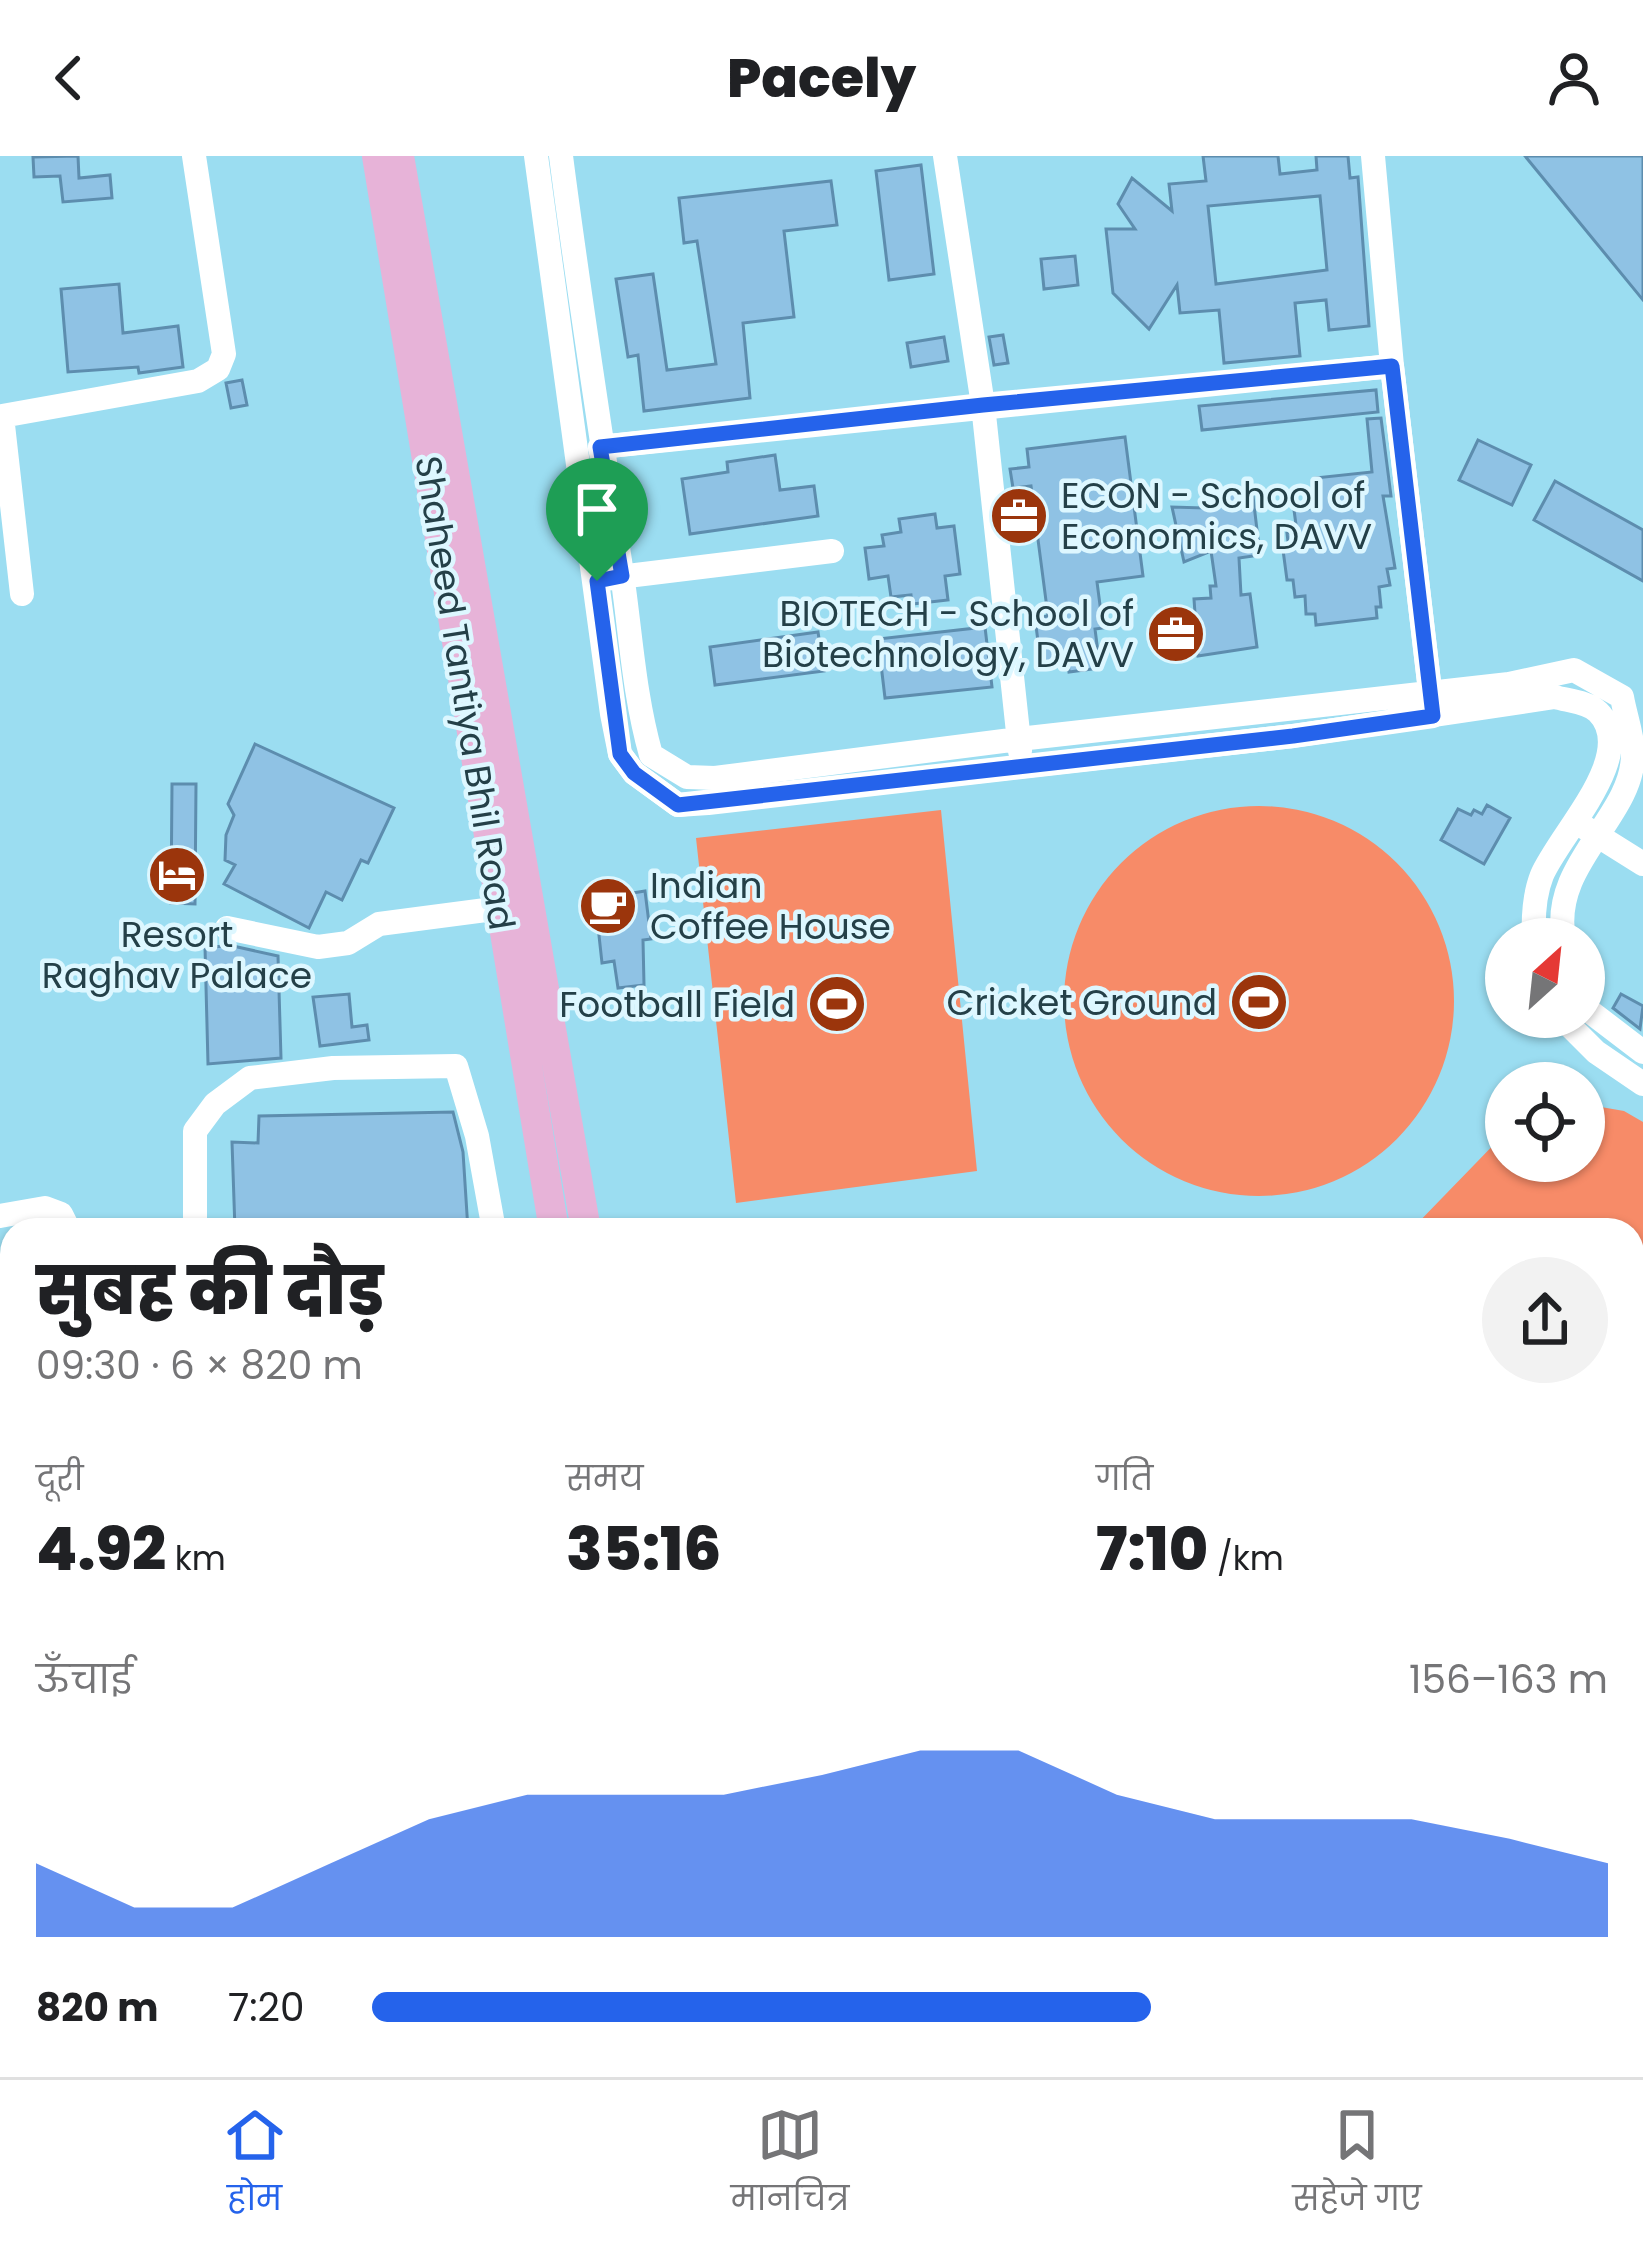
<!DOCTYPE html>
<html lang="hi">
<head>
<meta charset="utf-8">
<style>
	body { margin:0; font-family:Poppins,"Noto Sans Devanagari",sans-serif; background:#f2f2f2; color:#202124; height:100vh; display:flex; flex-direction:column; font-size:45px; white-space:nowrap }
	* { box-sizing:border-box; margin:0 }
	p { font-size:39px; color:#757577 }
	.icon { flex:none; width:66px; height:66px; fill:none; stroke:currentColor; stroke-width:2; stroke-linecap:round; stroke-linejoin:round }
	.map { position:relative; flex:1; overflow:hidden }
	.side { position:absolute; left:0px; top:1062px; width:1644px; height:861px; display:flex; flex-direction:column; background:#fff; border-radius:36px 36px 0 0; box-shadow:0 3px 9px #0004 }
	.side>* { flex:none }
	.needle { width:78px; rotate:27deg }
	.controls { position:absolute; left:1485px; top:762px; display:grid; gap:24px }
	.controls a { display:grid; place-items:center; width:120px; height:120px; border-radius:50%; background:#fff; box-shadow:0 3px 9px #0004; font-size:60px }
	.pin { position:absolute; display:grid; place-items:center; width:102px; height:102px; color:#fff; margin:-123px -51px; border-radius:50% 50% 50% 0; rotate:-45deg; box-shadow:0 0 12px #0007 }
	.pin .icon { rotate:45deg }
	.round { display:grid; place-items:center; flex:none; width:126px; height:126px; border-radius:63px; background:#f2f2f2 }
	.head { display:flex; align-items:center; justify-content:space-between; height:204px; padding:0 36px }
	h1 { font-size:66px; font-weight:800; line-height:90px }
	.stats { display:grid; grid-template-columns:repeat(3,1fr); gap:18px; height:204px; padding:12px 36px }
	.stats div { display:grid; align-content:center }
	.stats b { font-size:60px; font-weight:800 }
	.stats small { font-size:33px; font-weight:400 }
	.stats p { font-size:33px }
	.chart { height:336px; padding:24px 36px }
	.chart p { display:flex; justify-content:space-between }
	.chart svg { width:100%; height:216px; margin-top:12px; fill:#2563eb; opacity:.7 }
	ul { padding:0 36px; list-style:none; font-size:39px }
	li { display:grid; grid-template-columns:192px 144px 1fr; align-items:center; height:90px }
	li i { height:30px; border-radius:15px; background:#2563eb }
	header { display:flex; justify-content:space-between; align-items:center; height:156px; padding:0 36px; background:#fff; font-size:54px; font-weight:800 }
	.dock { display:flex; justify-content:space-around; align-items:center; height:168px; border-top:3px solid #e0e0e0; background:#fff; font-size:33px; color:#757577 }
	.dock a { display:grid; justify-items:center; gap:6px }
	.dock .current { color:#2563eb }
	.map>svg:first-child { display:block }
	.green { fill:#f78b68 }
	.building { fill:#8fc2e4; stroke:#5d8dae; stroke-width:3; fill-rule:evenodd }
	.lines { fill:none; stroke-linecap:round; stroke-linejoin:round }
	.minor { stroke:#fff; stroke-width:24 }
	.major { stroke:#e7b3d8; stroke-width:30 }
	.highway { stroke:#d780be; stroke-width:36 }
	.route-casing { stroke:#fff; stroke-width:24 }
	.route { stroke:#2563eb; stroke-width:15 }
	.labels { text-anchor:middle; dominant-baseline:central; stroke-width:9; stroke-linejoin:round; paint-order:stroke }
	.poi-label { font-size:36px; fill:#244048; stroke:#ddf7ff; text-anchor:end }
	.street-label { font-size:36px; fill:#244048; stroke:#ddf7ff }
</style>
</head>
<body>
<header><svg class="icon" aria-label="back" viewBox="0 0 24 24"><path d="M15 5l-7 7 7 7"/></svg>Pacely<svg class="icon" aria-label="person" viewBox="0 0 24 24"><circle cx="12" cy="8" r="4"/><path d="M4 21q1-7 8-7t8 7"/></svg></header>
<div class="map">
<svg width="1643" height="1921" viewBox="0 0 1643 1921">
	<rect width="100%" height="100%" fill="#9bddf1"/>
	<path class="green" d="M1064 845a195 195 0 1 1 390 0a195 195 0 1 1-390 0Z
		M941,654L977,1015L736,1047L696,682Z
		M1584,948L1624,955L1643,966V1217L1632,1230V1074H1411L1506,976V1005H1584Z
		M1643,1308V1490L1632,1478V1320Z
		M1523,1911H1625L1634,1921H1533Z"/>
	<path class="building" d="M78,0L79,22L110,19L112,42L63,46L60,20L34,21L33,1Z
		M1203,0H1278L1280,18L1317,14L1316,0H1348L1350,22L1358,21L1369,170L1329,174L1326,144L1295,147L1300,200L1224,207L1219,154L1180,157L1177,129L1149,173L1113,137L1106,73H1135L1118,48L1132,22L1172,55L1169,28L1206,25ZM1320,40L1327,114L1216,128L1208,50Z
		M1525,0H1643V144Z
		M921,9L934,118L889,124L876,15Z
		M831,25L837,69L784,75L794,161L743,167L750,242L644,255L638,199L628,201L616,123L653,118L667,214L716,208L697,85L684,87L679,42Z
		M1075,100L1078,129L1044,133L1041,103Z
		M119,128L123,177L178,170L183,211L139,217L138,211L68,216L61,133Z
		M1003,179L1008,207L994,209L989,181Z
		M944,181L948,205L911,211L907,187Z
		M242,224L247,249L231,252L226,227Z
		M1376,234L1378,256L1202,274L1199,250Z
		M1381,262L1391,340H1383L1395,412L1387,413L1390,429L1379,431L1381,451H1376L1377,462L1316,469L1315,458H1306L1305,440L1295,441L1293,424H1287L1283,394H1289L1287,377L1297,376L1294,354L1318,352L1315,322L1372,316L1367,263Z
		M1125,281L1143,420L1097,426L1103,472L1095,473L1100,512L1069,516L1068,506L1041,509L1035,462L1048,460L1031,330L1013,332L1010,313L1029,311L1027,293Z
		M1478,284L1531,309L1512,349L1459,324Z
		M775,299L780,334L814,330L818,360L690,378L682,323L728,316L727,306Z
		M1555,325L1643,374V425L1534,364Z
		M1252,332L1260,399L1239,402L1241,439L1250,438L1257,491L1198,500L1194,443L1211,442L1210,430H1216L1211,395L1184,406L1172,351L1204,352L1201,334Z
		M935,358L937,372L954,370L960,418L945,420L948,444L912,448L911,439L891,441L888,420L869,423L865,392L884,390L882,379L901,376L899,363Z
		M985,471L992,531L885,542L878,483Z
		M818,476L824,515L715,529L710,491Z
		M255,588L394,652L368,707L361,704L342,744L326,736L309,772L224,728L235,709L225,704L226,679L234,659L228,648Z
		M172,628H196L195,748L171,747Z
		M1487,649L1510,662L1484,708L1441,684L1458,653L1471,659L1474,654L1482,658Z
		M645,735L651,783L643,784L644,829L618,832L614,805L602,807L595,743Z
		M233,790L278,800L281,902L208,908L205,791Z
		M349,838L352,871L367,869L369,884L320,890L313,841Z
		M1621,838L1643,850L1640,873L1613,852Z
		M453,956L463,996L468,1074H235L232,986L258,987L259,960Z"/>
	<g class="lines">
		<path class="minor" d="M536,0L612,558L620,598L634,617L678,649L708,647L1293,580L1555,541C1569,545 1588,546 1598,556C1640,598 1560,677 1542,719C1534,739 1533,762 1534,783
			M561,0C579,140 601,279 622,418C631,480 634,539 651,599L687,621L715,622L1019,583L1509,528L1574,514L1622,541C1625,559 1633,580 1633,598C1633,662 1549,708 1564,783
			M945,0L983,249L1020,595
			M1373,0L1392,210L1432,552
			M600,291L1392,210
			M611,422L832,395
			M22,438L2,260L198,225L218,213L224,198L194,0
			M1584,671L1643,708
			M227,772L318,791L348,787L379,768L501,752
			M1584,851L1643,896
			M1561,861L1596,896L1643,928
			M0,1060L45,1052L61,1058L69,1074
			M195,1074V975L215,948L250,922L333,912L456,910L477,980L494,1074
			M0,1235L7,1259
			M1632,1266L1643,1253
			M0,1736H12
			M336,1911V1921
			M1290,1911L1300,1921
			M895,1921L896,1911
			M1091,1921L1092,1911"/>
		<path class="major" d="M377,0L554,1074
			M399,0L586,1074
			M636,1911V1921
			M604,1921V1911"/>
		<path class="highway" d="M0,1365L12,1362
			M0,1406L12,1403
			M1435,1911L1445,1921
			M1484,1911L1494,1921"/>
	</g>
	<g class="lines">
		<g class="route-casing">
			<path id="route" d="M1392,210L1433,560L1293,580L678,649L634,617L620,598L597,425L622,420L600,291L983,249Z"/>
		</g>
		<use href="#route" class="route"/>
	</g>
	<defs>
		<g id="office-disc" transform="scale(3)"><circle r="9.5" fill="#9b350c" stroke="#ddf7ff"/><path d="M-6-3h4V-5.5h4V-3h4V5H-6ZM-1-4.5V-3h2v-1.5ZM-6 0V1H6V0Z" fill="#fff"/></g>
		<g id="hotel-disc" transform="scale(3)"><circle r="9.5" fill="#9b350c" stroke="#ddf7ff"/><path d="M-6-4.5h1.5V1H6V5H4.5V3h-9V5H-6ZM-4 0a1.8 1.8 0 1 1 3.6 0ZM.5 0V-2.5h3Q6-2.5 6 0Z" fill="#fff"/></g>
		<g id="cafe-disc" transform="scale(3)"><circle r="9.5" fill="#9b350c" stroke="#ddf7ff"/><path d="M-5.5-4.5H6V0H3Q3 3.5 0 3.5H-2.5Q-5.5 3.5-5.5 0ZM3-3.2v2h1.7v-2ZM-6 4.5H4V6H-6Z" fill="#fff"/></g>
		<g id="stadium-disc" transform="scale(3)"><circle r="9.5" fill="#9b350c" stroke="#ddf7ff"/><path d="M0-5a6.5 5 0 1 0 0 10a6.5 5 0 1 0 0-10ZM-3.5-1.8h7v3.6h-7Z" fill="#fff"/></g>
	</defs>
	<g fill-rule="evenodd">
		<use href="#office-disc" x="1019" y="360"/>
		<use href="#office-disc" x="1176" y="478"/>
		<use href="#hotel-disc" x="177" y="719"/>
		<use href="#cafe-disc" x="608" y="750"/>
		<use href="#stadium-disc" x="1259" y="846"/>
		<use href="#stadium-disc" x="837" y="848"/>
	</g>
	<g class="labels">
		<g class="poi-label">
			<text x="1061" y="339" text-anchor="start">ECON - School of<tspan x="1061" dy="41">Economics, DAVV</tspan></text>
			<text x="1134" y="457">BIOTECH - School of<tspan x="1134" dy="41">Biotechnology, DAVV</tspan></text>
			<text x="650" y="729" text-anchor="start">Indian<tspan x="650" dy="41">Coffee House</tspan></text>
			<text x="177" y="778" text-anchor="middle">Resort<tspan x="177" dy="41">Raghav Palace</tspan></text>
			<text x="1217" y="846">Cricket Ground</text>
			<text x="795" y="848">Football Field</text>
		</g>
		<g class="street-label">
			<text transform="translate(465 537) rotate(81)">Shaheed Tantiya Bhil Road</text>
		</g>
	</g>
</svg>
<div class="controls">
<a><svg class="needle" viewBox="-14 -14 28 28"><path d="M0-13l5 13h-10z" fill="#e53935"/><path d="M0 13l5-13h-10z" fill="#757577"/></svg></a>
<a><svg class="icon" aria-label="locate" viewBox="0 0 24 24"><circle cx="12" cy="12" r="6"/><path d="M12 2v4M12 18v4M2 12h4M18 12h4"/></svg></a>
</div>
<div class="pin" style="left:597px;top:425px;background:#1e9e55"><svg class="icon" aria-label="arrive" viewBox="0 0 24 24"><path d="M6 21V4h12l-3 4 3 4H6"/></svg></div>
<section class="side">
<div class="head"><div><h1>सुबह की दौड़</h1><p>09:30 · 6 × 820 m</p></div><a class="round"><svg class="icon" aria-label="share" viewBox="0 0 24 24"><path d="M12 15V3M7 8l5-5 5 5M5 13v7h14v-7"/></svg></a></div>
<div class="stats">
<div><p>दूरी</p><b>4.92<small> km</small></b></div>
<div><p>समय</p><b>35:16</b></div>
<div><p>गति</p><b>7:10<small> /km</small></b></div>
</div>
<div class="chart"><p><span>ऊँचाई</span>156–163 m</p>
<svg viewBox="0 0 160 44" preserveAspectRatio="none"><path d="M0 44V29L10 38L20 38L30 29L40 20L50 15L60 15L70 15L80 11L90 6L100 6L110 15L120 20L130 20L140 20L150 24L160 29V44z"/></svg>
</div>
<ul>
<li><b>820 m</b>7:20<i style="width:63%"></i></li>
</ul>
</section>
</div>
<nav class="dock">
<a class="current"><svg class="icon" aria-label="home" viewBox="0 0 24 24"><path d="M3 11l9-7 9 7M6 9v11h12V9"/></svg>होम</a>
<a><svg class="icon" aria-label="map" viewBox="0 0 24 24"><path d="M3 6l6-2 6 2 6-2v14l-6 2-6-2-6 2zM9 4v14M15 6v14"/></svg>मानचित्र</a>
<a><svg class="icon" aria-label="saved" viewBox="0 0 24 24"><path d="M7 4h10v16l-5-4-5 4z"/></svg>सहेजे गए</a>
</nav>
</body>
</html>
